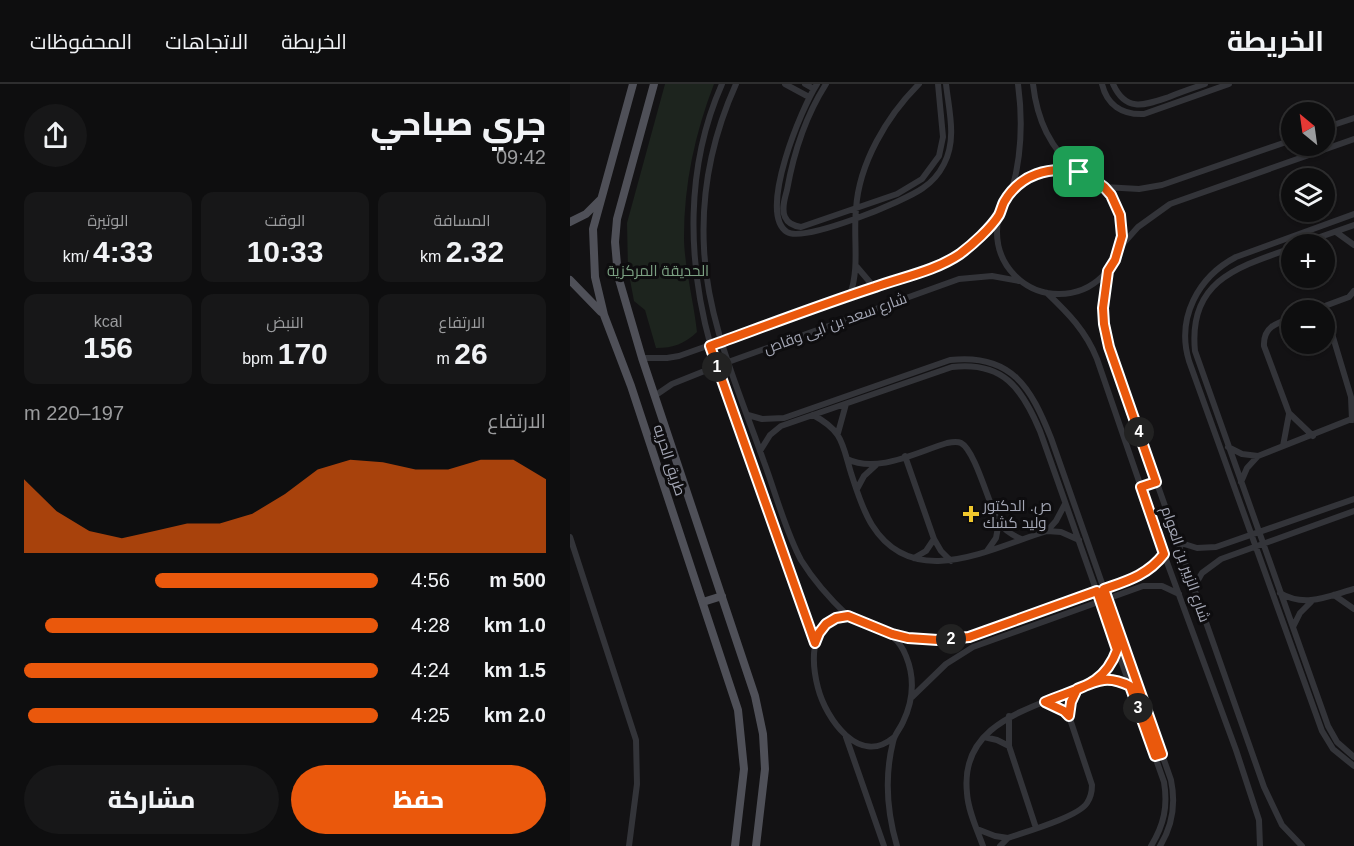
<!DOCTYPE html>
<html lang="ar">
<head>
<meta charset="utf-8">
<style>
	body { margin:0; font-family:Arial,Cairo,sans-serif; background:#171718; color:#f1f3f6; direction:rtl; height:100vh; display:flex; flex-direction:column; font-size:22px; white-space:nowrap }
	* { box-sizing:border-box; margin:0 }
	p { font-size:20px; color:#9b9c9e }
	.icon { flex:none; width:33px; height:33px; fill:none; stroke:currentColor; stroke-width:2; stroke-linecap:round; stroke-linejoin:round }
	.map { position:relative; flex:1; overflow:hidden; direction:ltr }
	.panel { display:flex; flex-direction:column; background:#0e0e0f; width:570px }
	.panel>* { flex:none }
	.needle { width:39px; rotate:331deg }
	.tools { position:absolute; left:711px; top:18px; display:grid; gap:12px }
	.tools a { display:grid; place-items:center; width:54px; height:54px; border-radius:50%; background:#0e0e0f; box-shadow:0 2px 4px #0004,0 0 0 2px #2e2e2f; font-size:30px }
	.pin { position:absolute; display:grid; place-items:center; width:51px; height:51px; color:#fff; margin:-26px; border-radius:12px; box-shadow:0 3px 9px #0006 }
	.km { position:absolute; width:30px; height:30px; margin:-15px; border-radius:50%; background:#222; color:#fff; font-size:16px; line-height:30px; text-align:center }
	.round { display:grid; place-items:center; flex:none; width:63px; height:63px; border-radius:32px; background:#171718 }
	.headline { display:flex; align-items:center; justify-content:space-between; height:102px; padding:0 24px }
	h1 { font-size:33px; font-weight:800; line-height:45px }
	.metrics { display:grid; grid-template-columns:repeat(3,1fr); gap:9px; height:102px; padding:6px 24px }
	.metrics div { display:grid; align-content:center; border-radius:12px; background:#171718; text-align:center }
	.metrics b { font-size:30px; font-weight:800 }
	.metrics small { font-size:16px; font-weight:400 }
	.metrics p { font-size:16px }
	.chart { height:168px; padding:12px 24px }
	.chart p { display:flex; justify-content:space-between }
	.chart svg { width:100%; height:108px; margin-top:6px; fill:#ea580c; opacity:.7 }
	.primary-button { display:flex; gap:12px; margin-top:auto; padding:12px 24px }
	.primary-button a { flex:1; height:69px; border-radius:36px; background:#ea580c; color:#fff; font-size:24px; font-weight:800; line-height:69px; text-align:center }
	.primary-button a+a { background:#171718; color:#f1f3f6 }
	ul { padding:0 24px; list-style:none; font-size:20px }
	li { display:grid; grid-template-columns:96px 72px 1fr; align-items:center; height:45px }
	li i { height:15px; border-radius:8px; background:#ea580c }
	header { display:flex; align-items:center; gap:36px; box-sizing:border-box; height:84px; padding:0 30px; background:#0e0e0f; border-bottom:2px solid #2e2e2f }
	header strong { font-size:28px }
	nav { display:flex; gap:33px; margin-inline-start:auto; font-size:21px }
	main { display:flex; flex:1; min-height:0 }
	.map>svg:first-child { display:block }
	.green { fill:#1d241e }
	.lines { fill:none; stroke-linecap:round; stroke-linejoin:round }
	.minor { stroke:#333439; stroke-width:6 }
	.major { stroke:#4f5058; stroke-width:8 }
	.route-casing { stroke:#fff; stroke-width:12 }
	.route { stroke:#ea580c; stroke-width:8 }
	.poi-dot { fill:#f1c82d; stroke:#0e0d0f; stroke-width:2 }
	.labels { text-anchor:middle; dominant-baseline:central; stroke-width:6; stroke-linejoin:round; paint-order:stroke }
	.park-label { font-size:15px; fill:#7ba082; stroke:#0e0d0f }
	.street-label { font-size:15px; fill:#a4a7b5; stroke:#0e0d0f }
	.poi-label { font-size:15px; fill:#a4a7b5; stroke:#0e0d0f; text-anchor:start }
</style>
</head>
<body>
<header>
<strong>الخريطة</strong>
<nav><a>الخريطة</a><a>الاتجاهات</a><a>المحفوظات</a></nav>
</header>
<main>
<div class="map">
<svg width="784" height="762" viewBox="0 0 784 762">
	<rect width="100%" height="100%" fill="#131214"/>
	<path class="green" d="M95,0H144C125,49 114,100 114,153C114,181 124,219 127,248C114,260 104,264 86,264L75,226L64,217L58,185L57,139Z"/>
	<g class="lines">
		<path class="minor" d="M152,0C115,83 117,177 141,263C151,300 166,337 179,374C201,436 223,497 245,559
			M166,0C143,51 131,108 134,164C137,238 170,309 194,378C206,410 215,446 231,476C244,497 260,515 278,532
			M215,0L239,13
			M235,0L244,5
			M247,0C232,23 187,129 217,148C234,159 335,117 353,104C362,98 369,90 374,80C387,55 379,27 376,0
			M256,0C235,33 224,67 217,106C215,114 211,125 215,133C218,140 224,142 231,143L327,110L352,95L369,72L373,53L368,0
			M463,0C467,36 480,64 508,88
			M532,0C537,21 552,31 574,30L659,0
			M543,0C556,29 575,21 599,13C611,8 623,4 635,0
			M754,44L784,34
			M427 148a62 62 0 1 1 124 0a62 62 0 1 1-124 0Z
			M534,103L569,105L592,101L722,56
			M442,106C452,70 453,37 448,0
			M784,130L666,173C628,193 606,234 619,277L752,647L763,665L784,682
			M766,148L784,161
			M730,160L784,141
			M551,162L568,143L600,120L784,55
			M722,164C667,183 618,197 625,267L758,642L767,658L784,673
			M287,183L304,203
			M538,187L533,224L539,263L694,703L712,741L732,762
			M477,209C498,229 516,247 527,275L594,470L666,666L689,736L690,762
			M280,211C290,182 283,155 286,125C289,79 317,32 349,0
			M754,223L781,313L782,336
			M744,226L779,213L784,207
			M722,234C706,239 693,243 694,262L719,329L743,352
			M72,274H97L109,272L304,203L367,183L382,175L403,159L428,133
			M86,311L102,300L147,282L389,195L422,192L449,197
			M178,331L192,335L214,334L380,276C442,269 461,304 481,354L601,696C606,720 603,741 590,762
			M243,331C273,347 272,359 281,389C287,407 292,425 302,441C344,508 421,464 477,447L491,448L509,456
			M268,349L276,320
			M713,362L719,330
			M658,363L672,370L688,372
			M190,367L200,351L211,342L382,283C433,277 452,304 470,347L594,698C598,722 594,741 581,762
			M335,372L364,455L371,467L381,477
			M277,375C307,390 347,368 377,359C382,358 387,357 391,359C405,366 419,421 428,437C433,445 442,451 451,455
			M671,398L677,384L688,372L784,334
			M287,405L294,392L306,381
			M477,447L486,437L495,420
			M0,453L66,656L67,700L59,762
			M608,458L627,464L646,463L784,415
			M417,467L426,454L429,438
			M344,474L356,467L364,455
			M624,503L632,489L651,475L784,427
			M710,509C735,524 759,512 784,505
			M764,511L784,525
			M723,543L730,529L741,518
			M322,551L368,556L399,553L564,494L578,487L594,470
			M529,595L545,596L560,602
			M342,613L376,580L403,563L573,502H592L609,510
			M475,618L494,627L499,632
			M439,632V662L466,744
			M276,653L314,762
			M414,653L427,656L439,662
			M323,654C289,682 256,635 248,604C242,581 239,546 265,535C269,533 274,531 278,532C285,534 293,538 299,541C318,549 328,552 336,572C345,594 343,617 333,638C330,645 324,651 323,658C314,694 317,728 327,762
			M407,745L425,752L438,754
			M413,762C407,745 398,727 397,709C390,644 450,628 498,608C508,604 523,600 531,593C539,586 544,576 547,566
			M430,762L438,754C455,748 508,733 517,719C521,713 522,708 522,701L499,632L501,618L506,606"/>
		<path class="major" d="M63,0L23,145L25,193L34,231L61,302L168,626L174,685L165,762
			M84,0L47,135L45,158L48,192L72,274L185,612L193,650L195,685L186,762
			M0,138L16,130L30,116
			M0,196L31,228
			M133,518L152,512"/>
	</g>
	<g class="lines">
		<g class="route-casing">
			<path id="route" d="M509,88C479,82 450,90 434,118C432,122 431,127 429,131C421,144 402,161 390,170C365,187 333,193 305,203C250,221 195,242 140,262L245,559L249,549L256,540L266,534L278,532L322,550L338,554L368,556L399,553L527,507L547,566C534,602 508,604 475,618L494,627L499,632L501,618L507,605C528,596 538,591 560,602L585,672L592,670L534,505C557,497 578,491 594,470L571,403L586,398L539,263L534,240L533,224L538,187L545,176L552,152L550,131L541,111L534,103L522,94L509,88"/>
		</g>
		<use href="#route" class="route"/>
	</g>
	<path class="poi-dot" d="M398 421h6v6h6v6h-6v6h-6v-6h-6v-6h6z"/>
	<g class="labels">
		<g class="park-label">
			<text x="88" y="186">الحديقة المركزية</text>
		</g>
		<g class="street-label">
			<text transform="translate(265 239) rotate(-20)">شارع سعد بن ابى وقاص</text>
			<text transform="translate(100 376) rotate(72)">طريق الحريه</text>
			<text transform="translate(616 480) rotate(71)">شارع الزبير بن العوام</text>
		</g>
		<g class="poi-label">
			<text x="413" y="421">ص. الدكتور<tspan x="413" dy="17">وليد كشك</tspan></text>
		</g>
	</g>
</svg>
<div class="tools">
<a><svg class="needle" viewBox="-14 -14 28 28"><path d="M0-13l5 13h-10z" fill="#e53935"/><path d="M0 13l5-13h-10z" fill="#9b9c9e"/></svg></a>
<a><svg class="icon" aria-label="layers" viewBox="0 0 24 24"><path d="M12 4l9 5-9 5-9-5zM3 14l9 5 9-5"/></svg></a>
<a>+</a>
<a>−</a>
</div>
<div class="pin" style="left:509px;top:88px;background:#1e9e55"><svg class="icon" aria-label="arrive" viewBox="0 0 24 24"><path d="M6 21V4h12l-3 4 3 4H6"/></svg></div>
<b class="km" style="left:147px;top:283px">1</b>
<b class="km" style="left:381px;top:555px">2</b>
<b class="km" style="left:568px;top:624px">3</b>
<b class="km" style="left:569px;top:348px">4</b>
</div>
<section class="panel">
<div class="headline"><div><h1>جري صباحي</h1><p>09:42</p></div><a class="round"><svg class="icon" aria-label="share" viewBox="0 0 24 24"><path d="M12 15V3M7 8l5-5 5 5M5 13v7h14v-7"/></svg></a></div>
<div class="metrics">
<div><p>المسافة</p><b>2.32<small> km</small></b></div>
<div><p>الوقت</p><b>10:33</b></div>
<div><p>الوتيرة</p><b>4:33<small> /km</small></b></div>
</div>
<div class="metrics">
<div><p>الارتفاع</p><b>26<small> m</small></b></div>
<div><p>النبض</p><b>170<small> bpm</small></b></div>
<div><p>kcal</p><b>156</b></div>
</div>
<div class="chart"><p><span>الارتفاع</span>197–220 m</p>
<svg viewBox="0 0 160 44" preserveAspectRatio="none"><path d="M0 44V14L10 27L20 35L30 38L40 35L50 32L60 32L70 28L80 20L90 10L100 6L110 7L120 10L130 10L140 6L150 6L160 14V44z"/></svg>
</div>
<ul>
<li><b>500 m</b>4:56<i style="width:63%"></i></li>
<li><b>1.0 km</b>4:28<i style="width:94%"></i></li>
<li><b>1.5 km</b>4:24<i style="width:100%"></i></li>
<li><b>2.0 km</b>4:25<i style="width:99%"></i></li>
</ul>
<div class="primary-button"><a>حفظ</a><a>مشاركة</a></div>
</section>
</main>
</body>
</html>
